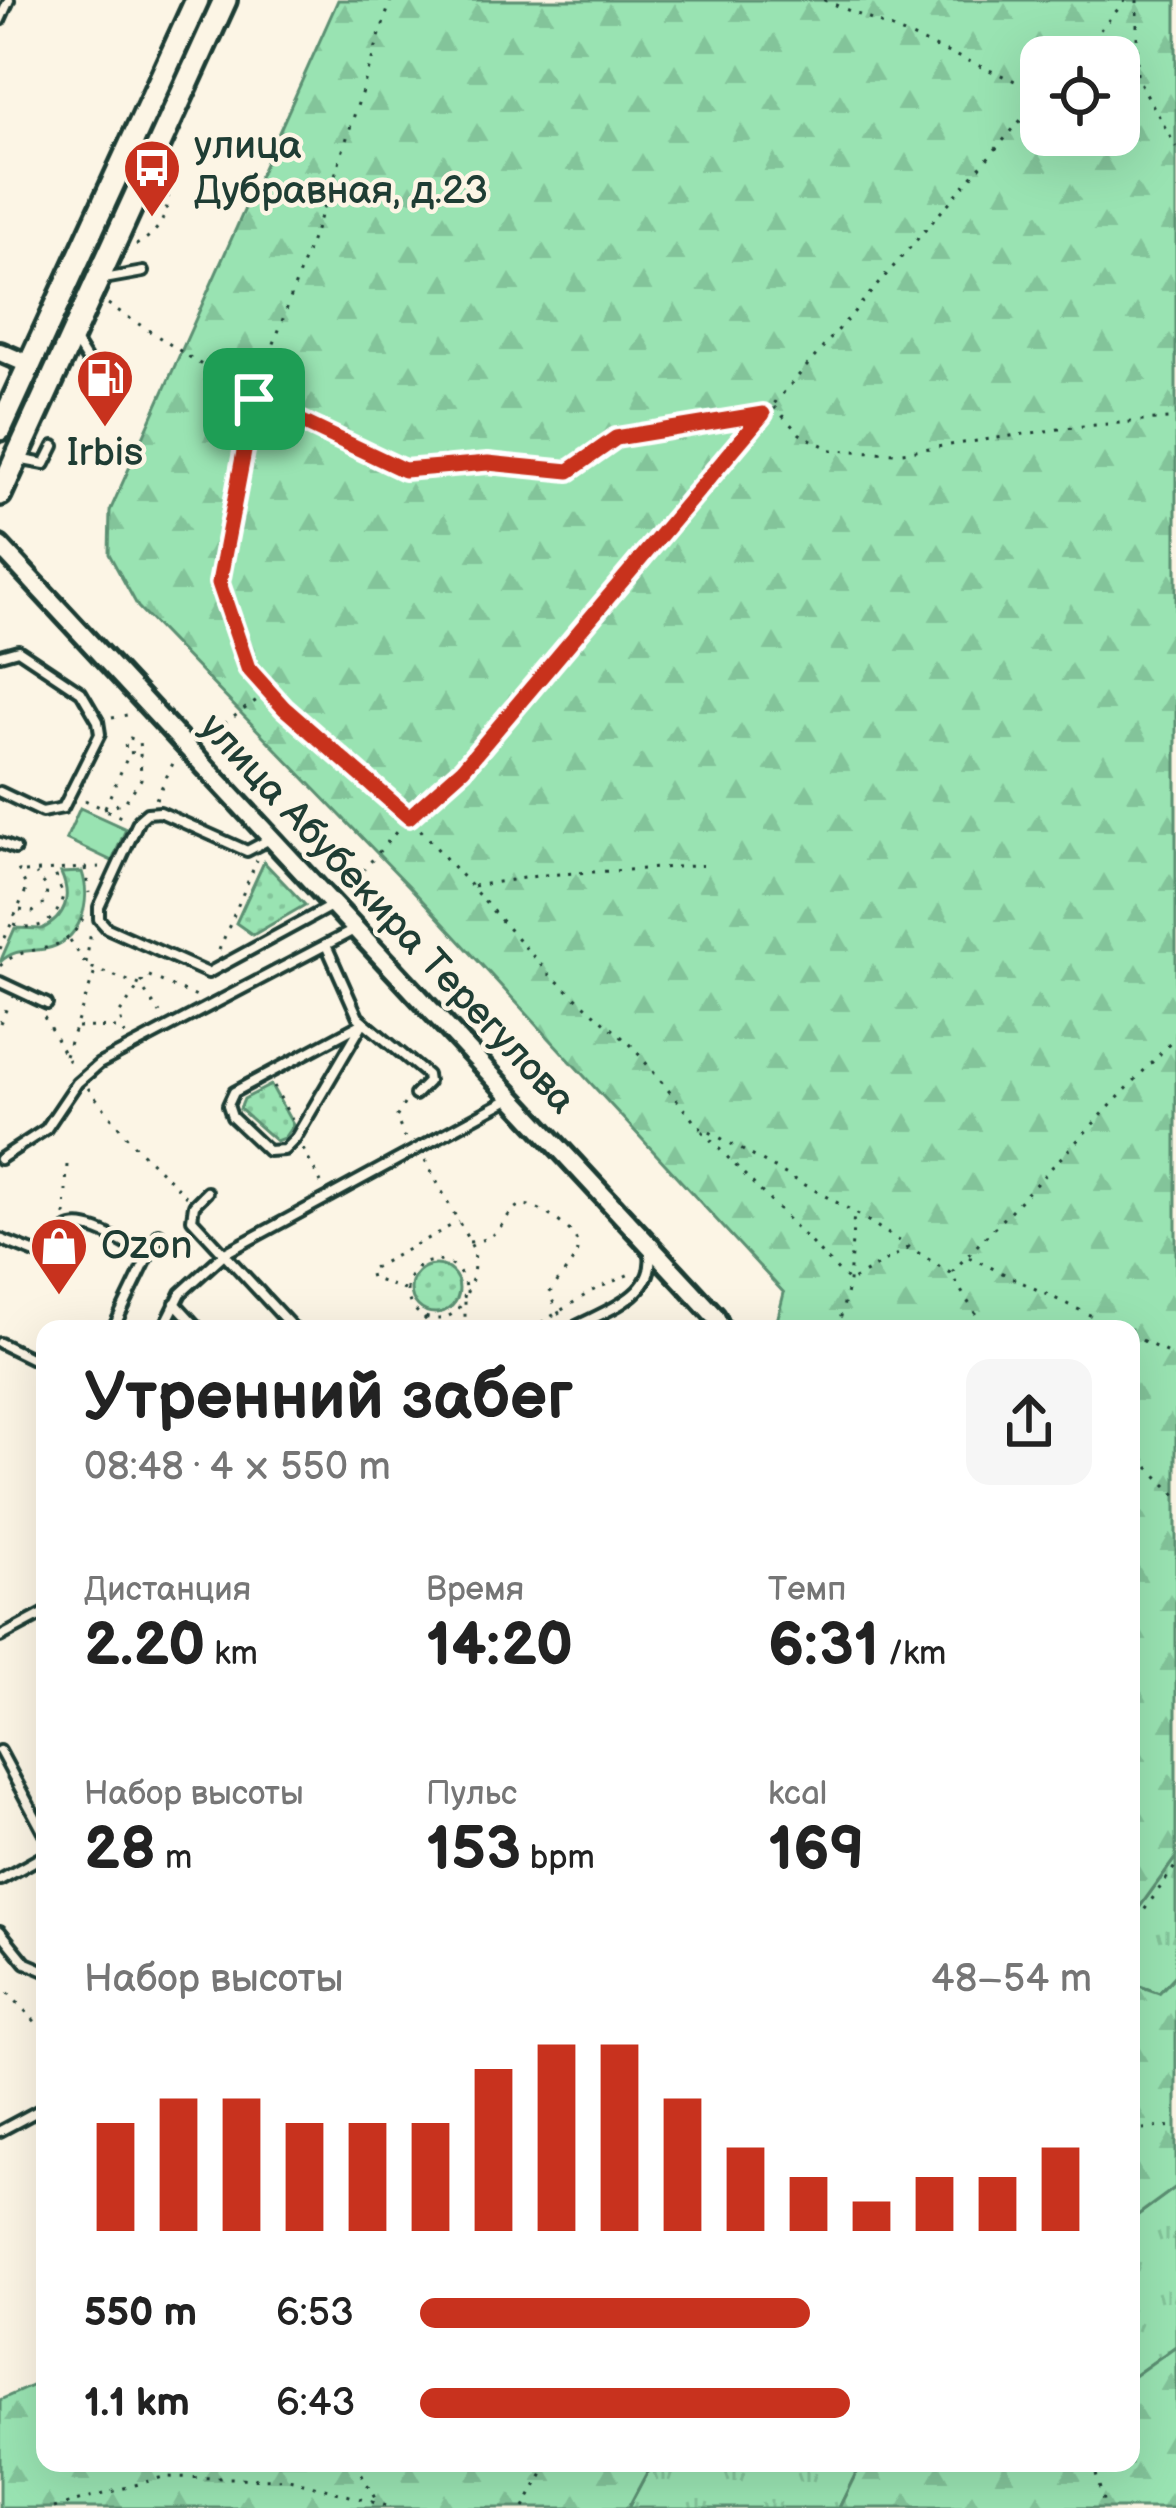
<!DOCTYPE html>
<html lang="ru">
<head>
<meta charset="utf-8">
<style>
	body { margin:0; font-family:"Balsamiq Sans",sans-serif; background:#f6f6f6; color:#222; height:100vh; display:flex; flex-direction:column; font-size:45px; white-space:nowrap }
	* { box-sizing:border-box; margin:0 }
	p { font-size:39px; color:#767676 }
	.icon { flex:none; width:66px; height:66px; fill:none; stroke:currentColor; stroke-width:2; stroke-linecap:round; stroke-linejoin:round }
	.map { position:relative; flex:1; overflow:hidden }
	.sheet { position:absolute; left:36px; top:1320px; width:1104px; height:1152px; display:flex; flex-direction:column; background:#fff; border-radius:24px; box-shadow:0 12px 48px #0002 }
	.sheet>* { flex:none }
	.buttons { position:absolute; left:1020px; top:36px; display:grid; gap:24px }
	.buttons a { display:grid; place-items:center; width:120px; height:120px; border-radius:24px; background:#fff; box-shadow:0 12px 48px #0002; font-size:60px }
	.pin { position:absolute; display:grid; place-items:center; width:102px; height:102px; color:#fff; margin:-51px; border-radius:24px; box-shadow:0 6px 18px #0006 }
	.round { display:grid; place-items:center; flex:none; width:126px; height:126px; border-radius:24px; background:#f6f6f6 }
	.overview { display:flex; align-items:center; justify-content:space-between; height:204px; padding:0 48px }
	h1 { font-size:66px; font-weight:700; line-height:90px }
	.stats { display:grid; grid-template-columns:repeat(3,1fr); gap:18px; height:204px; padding:12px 48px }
	.stats div { display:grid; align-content:center }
	.stats b { font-size:60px; font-weight:700 }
	.stats small { font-size:33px; font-weight:400 }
	.stats p { font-size:33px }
	.chart { height:336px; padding:24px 48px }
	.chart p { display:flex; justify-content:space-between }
	.chart svg { width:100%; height:216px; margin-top:12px; stroke:#c8321e; stroke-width:6 }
	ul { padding:0 48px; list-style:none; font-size:39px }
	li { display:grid; grid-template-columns:192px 144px 1fr; align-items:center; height:90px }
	li i { height:30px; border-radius:15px; background:#c8321e }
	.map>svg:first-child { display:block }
	.grass { fill:url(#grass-tufts); stroke:#5c9073; stroke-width:3 }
	.forest { fill:url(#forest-firs); stroke:#5c9073; stroke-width:3; fill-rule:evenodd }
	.park { fill:url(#park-dots); stroke:#5c9073; stroke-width:3 }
	.pitch { fill:#99e3b2; stroke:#5c9073; stroke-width:3 }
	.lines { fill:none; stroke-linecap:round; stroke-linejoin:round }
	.service-casing { stroke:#1f3d34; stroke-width:16 }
	.minor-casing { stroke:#1f3d34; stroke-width:26 }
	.tertiary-casing { stroke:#1f3d34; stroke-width:30 }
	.path { stroke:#1f3d34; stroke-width:3; stroke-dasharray:3 9; stroke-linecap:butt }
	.service { stroke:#fcf5e5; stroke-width:8 }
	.minor { stroke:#fcf5e5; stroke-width:16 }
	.tertiary { stroke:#fcf5e5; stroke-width:21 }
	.route-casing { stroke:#fff; stroke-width:24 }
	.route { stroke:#c8321e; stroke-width:15 }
	.labels { text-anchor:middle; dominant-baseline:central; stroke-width:9; stroke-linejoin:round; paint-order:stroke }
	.poi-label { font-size:39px; fill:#1f3d34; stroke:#fcf5e5; text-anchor:start }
	.street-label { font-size:39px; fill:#1f3d34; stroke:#fcf5e5 }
</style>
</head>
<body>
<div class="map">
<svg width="1176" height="2508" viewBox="0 0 1176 2508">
	<defs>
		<pattern id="grass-tufts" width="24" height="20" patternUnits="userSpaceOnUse" patternTransform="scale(3)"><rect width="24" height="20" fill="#99e3b2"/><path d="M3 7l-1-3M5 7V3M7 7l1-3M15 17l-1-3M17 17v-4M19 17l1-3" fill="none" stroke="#83c49a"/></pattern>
		<pattern id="forest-firs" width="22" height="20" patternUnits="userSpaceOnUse" patternTransform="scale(3)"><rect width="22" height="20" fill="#99e3b2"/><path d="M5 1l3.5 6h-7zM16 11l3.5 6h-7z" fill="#83c49a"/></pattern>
		<pattern id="park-dots" width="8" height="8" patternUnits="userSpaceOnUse" patternTransform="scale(3)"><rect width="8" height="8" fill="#99e3b2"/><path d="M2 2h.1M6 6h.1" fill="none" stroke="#83c49a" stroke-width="1.8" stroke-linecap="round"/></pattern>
	</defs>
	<rect width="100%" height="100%" fill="#fcf5e5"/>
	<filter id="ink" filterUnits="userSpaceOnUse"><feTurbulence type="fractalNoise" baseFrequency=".00833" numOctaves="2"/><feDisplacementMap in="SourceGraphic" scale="24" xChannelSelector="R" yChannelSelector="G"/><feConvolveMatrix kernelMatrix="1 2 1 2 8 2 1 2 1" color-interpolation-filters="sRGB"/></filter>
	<g filter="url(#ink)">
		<path class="grass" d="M1176,1857V1975L1159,1993L1131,1983V1919Z
			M1176,2187V2346L1131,2378V2220Z
			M652,2463H861L839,2508H628Z"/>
		<path class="forest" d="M338,0H1176V1857L1131,1919V1329H775L784,1293L410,887L138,607L109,554L110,511ZM1119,57V135H1041V57Z
			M1176,1975V2187L1131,2220V1983L1159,1993Z
			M1176,2346V2508H839L861,2463H1131V2378Z
			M45,2380V2463H652L628,2508H0V2400Z"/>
		<path class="park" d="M264,862L305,905L253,935L236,923Z
			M82,872C92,902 81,942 45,949C26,952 16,948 0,962L15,928L42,929C66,917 72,897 61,873Z
			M271,1085L293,1125L284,1138L276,1141L240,1109L244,1099Z
			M411 1289a24 24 0 1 1 48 0a24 24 0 1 1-48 0Z"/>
		<path class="pitch" d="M80,808L126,829L112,861L66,839Z"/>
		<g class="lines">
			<g class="service-casing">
				<path id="service" d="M0,20L9,0
					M104,279L143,272
					M75,341L90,365
					M17,459L45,464L54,446
					M0,655L18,650L81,692L98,721L100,734L63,808L42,812L0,792
					M270,839L247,851L160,812L147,813L139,820L99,907V919L107,928L208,973L333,905
					M0,843L15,849
					M326,945L358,1017L427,1075L428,1082L415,1095
					M0,982L47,1004
					M363,1023L295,1139L284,1150L268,1151L232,1117L228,1105L234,1092Z
					M0,1159L46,1129L77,1083L99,1064L354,930
					M207,1192L194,1205L192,1219L294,1329
					M0,1239L38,1254C53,1249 54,1237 67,1229C87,1217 129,1247 148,1256
					M175,1303L199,1329
					M113,1329L159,1234
					M163,1329L181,1293L225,1253L511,1098
					M571,1329C602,1312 656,1297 650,1254
					M0,1343L45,1365
					M0,1637L45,1613
					M0,1751L45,1835
					M0,1880L45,1855
					M0,1931L26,1963L45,1971
					M0,2131L45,2107"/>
			</g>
			<g class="minor-casing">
				<path id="minor" d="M0,352L30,365
					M0,546L715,1316L721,1329"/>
			</g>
			<g class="tertiary-casing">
				<path id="tertiary" d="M0,429L197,0
					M0,494L225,0"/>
			</g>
			<path class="path" d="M391,0L336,172L254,399L219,583L248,668L283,708L409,817L549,974L631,1045L697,1125L854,1212L950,1273L985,1329
				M824,0L1041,92
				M1137,0V77L1176,147
				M1076,57L1126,0
				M136,245C169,227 168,206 170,172
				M108,304L254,399L404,470L488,463L569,471L616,438L761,414
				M774,407L800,434L832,450L895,453L1073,427L1168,419L1176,423
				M112,718L132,714
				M205,738L269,691
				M156,799L175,759
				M85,800L125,819
				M105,807L128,756
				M104,808L125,802L141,779L140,752L126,753L125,742L130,738L139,741L140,752
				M85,868L89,893
				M25,872L99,867
				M473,886L543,875L710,865
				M347,889L409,817L463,769L747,429L772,406L1041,97
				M20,910L33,912L46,902L47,887L36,874
				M14,924C39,933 58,921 63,895L54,871
				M70,940L87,966L140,985L160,1013
				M0,949L27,888L16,865
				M219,950L257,860
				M86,963L91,931
				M0,966C30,938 63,963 85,914
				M44,1017L71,1066
				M0,1023L9,1003
				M77,1027L121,1028
				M125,1035L119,1014L147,975L199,998
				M65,1056L96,969
				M274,1086L292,1120
				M88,1088L132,1143L186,1196
				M404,1104L396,1118L405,1138
				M702,1131L849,1282L908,1248
				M303,1149L321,1183
				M425,1160L475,1252L473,1277L465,1297V1329
				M65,1216L67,1164
				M469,1242C522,1240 494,1174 562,1224C596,1249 565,1267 549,1294L561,1317
				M969,1257L1119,1329
				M407 1290a29 29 0 1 1 58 0a29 29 0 1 1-58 0Z
				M952,1272L1176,1037
				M404,1290L371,1278L369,1270L458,1222
				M424,1318L434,1329
				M256,1329H259
				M531,1329L592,1291L634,1272
				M838,1329L849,1282L854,1212
				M1131,1335L1176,1357
				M1131,1450L1176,1495
				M1131,1929L1176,1865
				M0,1984L45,2032
				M1131,2130L1176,2126
				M356,2463L378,2504
				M1093,2463L1105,2508
				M54,2508L163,2477L289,2479L393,2508
				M524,2508L548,2463"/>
			<use href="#service" class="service"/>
			<use href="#minor" class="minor"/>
			<use href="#tertiary" class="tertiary"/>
		</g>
	</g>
	<g class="lines" filter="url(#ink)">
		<g class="route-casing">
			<path id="route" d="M254,399L404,470L488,463L569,471L616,438L763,414L463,769L409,817L284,708L248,668L219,583Z"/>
		</g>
		<use href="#route" class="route"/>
	</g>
	<defs>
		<g id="bus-pin" transform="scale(3)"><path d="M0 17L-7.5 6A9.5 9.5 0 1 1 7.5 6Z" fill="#c8321e" stroke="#fcf5e5"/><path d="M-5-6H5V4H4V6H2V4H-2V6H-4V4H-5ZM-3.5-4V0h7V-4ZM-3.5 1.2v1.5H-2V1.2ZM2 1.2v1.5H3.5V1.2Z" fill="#fff"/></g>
		<g id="fuel-pin" transform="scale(3)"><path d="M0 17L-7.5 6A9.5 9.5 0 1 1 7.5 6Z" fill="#c8321e" stroke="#fcf5e5"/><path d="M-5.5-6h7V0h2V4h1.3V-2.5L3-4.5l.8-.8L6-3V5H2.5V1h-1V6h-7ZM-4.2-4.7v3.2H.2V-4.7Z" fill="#fff"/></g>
		<g id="shop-pin" transform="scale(3)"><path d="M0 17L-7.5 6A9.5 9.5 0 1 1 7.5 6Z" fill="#c8321e" stroke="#fcf5e5"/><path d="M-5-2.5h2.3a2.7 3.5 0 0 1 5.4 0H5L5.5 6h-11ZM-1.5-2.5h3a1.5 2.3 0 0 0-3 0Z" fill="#fff"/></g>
	</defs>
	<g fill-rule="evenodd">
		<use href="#bus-pin" x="152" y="168"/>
		<use href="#fuel-pin" x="105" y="378"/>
		<use href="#shop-pin" x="59" y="1246"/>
	</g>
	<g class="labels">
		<g class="poi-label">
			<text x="194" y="146">улица<tspan x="194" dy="45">Дубравная, д.23</tspan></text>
			<text x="105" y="453" text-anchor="middle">Irbis</text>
			<text x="101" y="1246">Ozon</text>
		</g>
		<g class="street-label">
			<text transform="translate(387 914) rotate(47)">улица Абубекира Терегулова</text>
		</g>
	</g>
</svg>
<div class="buttons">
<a><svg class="icon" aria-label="locate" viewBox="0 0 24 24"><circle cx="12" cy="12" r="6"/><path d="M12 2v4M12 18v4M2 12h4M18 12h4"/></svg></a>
</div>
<div class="pin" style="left:254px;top:399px;background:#1e9e55"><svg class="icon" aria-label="arrive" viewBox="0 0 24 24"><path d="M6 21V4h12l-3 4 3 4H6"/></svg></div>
<section class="sheet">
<div class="overview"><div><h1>Утренний забег</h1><p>08:48 · 4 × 550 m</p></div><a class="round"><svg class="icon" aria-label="share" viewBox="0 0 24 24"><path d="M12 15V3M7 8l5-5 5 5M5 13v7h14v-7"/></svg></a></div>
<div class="stats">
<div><p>Дистанция</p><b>2.20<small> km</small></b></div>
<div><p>Время</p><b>14:20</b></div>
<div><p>Темп</p><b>6:31<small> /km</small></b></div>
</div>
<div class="stats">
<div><p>Набор высоты</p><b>28<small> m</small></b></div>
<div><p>Пульс</p><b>153<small> bpm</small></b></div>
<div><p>kcal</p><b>169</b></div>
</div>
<div class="chart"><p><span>Набор высоты</span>48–54 m</p>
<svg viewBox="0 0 160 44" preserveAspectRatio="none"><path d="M5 44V22M15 44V17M25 44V17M35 44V22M45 44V22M55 44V22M65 44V11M75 44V6M85 44V6M95 44V17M105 44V27M115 44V33M125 44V38M135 44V33M145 44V33M155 44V27"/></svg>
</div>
<ul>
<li><b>550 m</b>6:53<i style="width:58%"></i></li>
<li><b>1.1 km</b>6:43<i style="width:64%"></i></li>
</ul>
</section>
</div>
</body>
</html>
